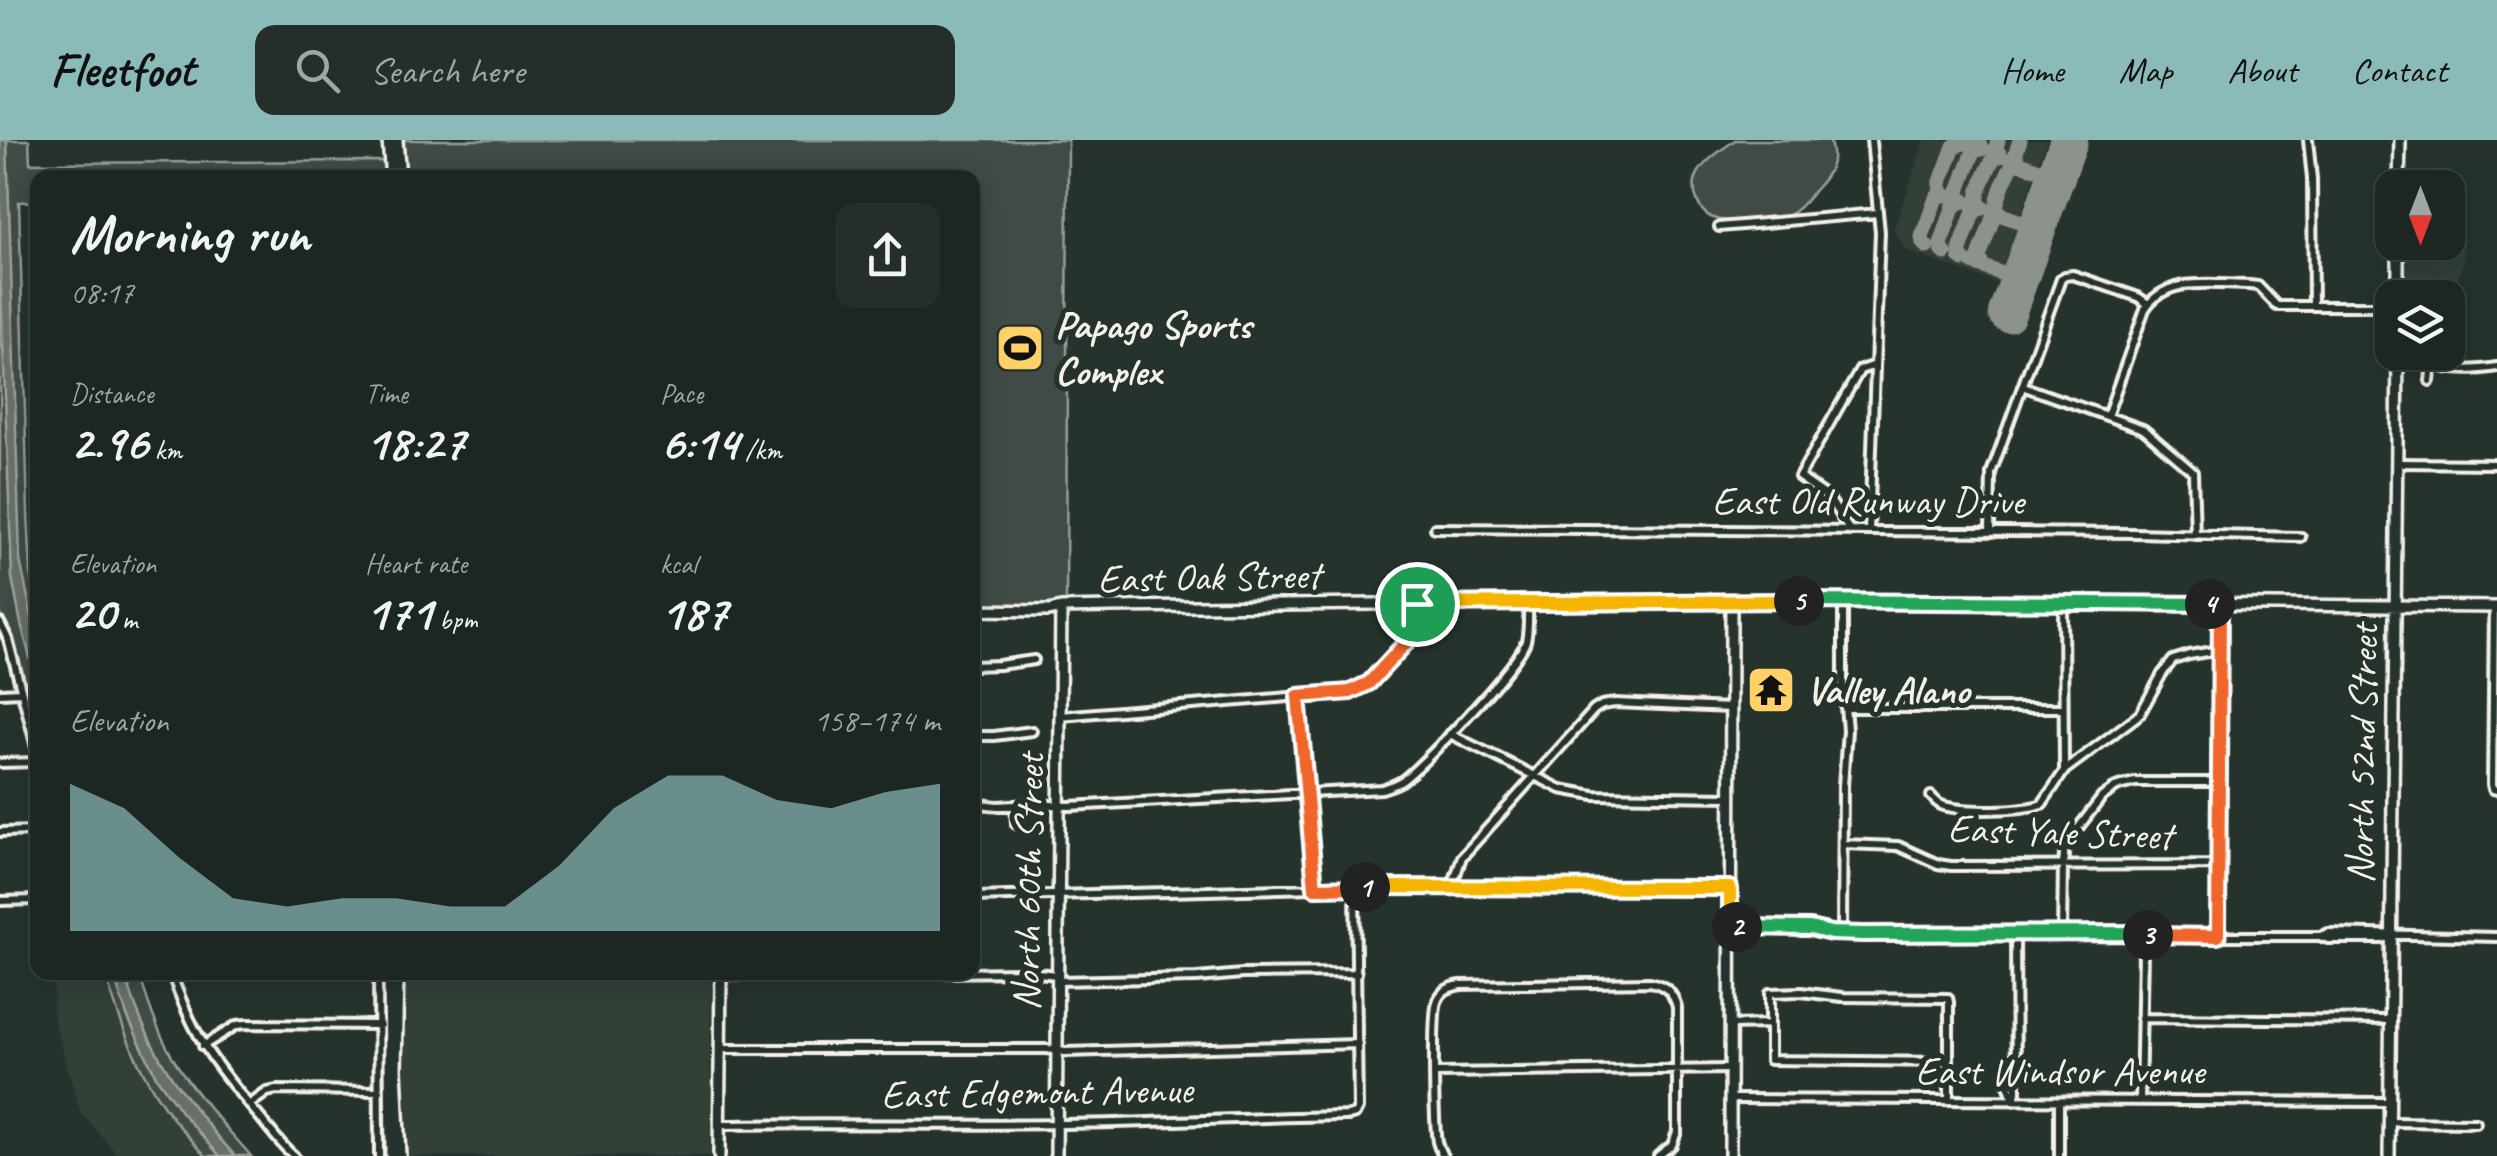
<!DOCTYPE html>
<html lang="en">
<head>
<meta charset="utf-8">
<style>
	body { margin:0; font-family:Caveat,sans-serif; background:#252e2a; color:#f1f3f6; height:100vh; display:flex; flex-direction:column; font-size:38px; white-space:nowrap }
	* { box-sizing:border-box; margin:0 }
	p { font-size:32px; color:#a0a5a5 }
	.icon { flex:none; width:55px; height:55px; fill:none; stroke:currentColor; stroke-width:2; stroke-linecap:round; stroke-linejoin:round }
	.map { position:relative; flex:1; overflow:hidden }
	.details { position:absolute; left:30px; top:30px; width:950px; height:810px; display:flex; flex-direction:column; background:#1c2622; border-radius:20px; box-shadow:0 5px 25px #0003,0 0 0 2px #3a4340 }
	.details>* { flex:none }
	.needle { width:65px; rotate:180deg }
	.controls { position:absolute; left:2375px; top:30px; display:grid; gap:20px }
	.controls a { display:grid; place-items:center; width:90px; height:90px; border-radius:20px; background:#1c2622; box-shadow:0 5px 25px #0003,0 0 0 2px #3a4340; font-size:50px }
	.pin { position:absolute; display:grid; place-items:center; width:85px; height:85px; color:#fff; margin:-42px; border:5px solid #fff; border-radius:50%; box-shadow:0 2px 10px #0007 }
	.km { position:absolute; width:50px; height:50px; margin:-25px; border-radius:50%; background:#222; color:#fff; font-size:28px; line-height:50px; text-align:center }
	.round { display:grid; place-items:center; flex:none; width:105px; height:105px; border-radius:20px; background:#252e2a }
	.headline { display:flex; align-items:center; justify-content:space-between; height:170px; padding:0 40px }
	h1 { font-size:55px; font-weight:600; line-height:75px }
	.metrics { display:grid; grid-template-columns:repeat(3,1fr); gap:15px; height:170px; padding:10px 40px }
	.metrics div { display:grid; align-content:center }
	.metrics b { font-size:50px; font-weight:600 }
	.metrics small { font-size:28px; font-weight:400 }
	.metrics p { font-size:28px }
	.chart { height:280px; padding:20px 40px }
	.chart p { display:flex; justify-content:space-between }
	.chart svg { width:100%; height:180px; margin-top:10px; fill:#8bbbb9; opacity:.7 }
	header { display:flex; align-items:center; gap:60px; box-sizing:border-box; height:140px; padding:0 50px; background:#8bbbb9; color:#111 }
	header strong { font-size:48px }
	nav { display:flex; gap:55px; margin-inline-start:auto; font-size:35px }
	.search { width:700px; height:90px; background:#252e2a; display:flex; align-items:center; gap:25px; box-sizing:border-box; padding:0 35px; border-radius:20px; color:#a0a5a5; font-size:38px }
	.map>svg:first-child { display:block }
	.built { fill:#333f39 }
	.green { fill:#414b45; stroke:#9a9e96; stroke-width:2.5 }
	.water { fill:#676f68; stroke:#9fa39b; stroke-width:2.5 }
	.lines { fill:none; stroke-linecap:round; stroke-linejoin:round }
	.taxiway { stroke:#8d928a; stroke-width:15 }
	.runway { stroke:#8d928a; stroke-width:38 }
	.street-casing { stroke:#f4f1e8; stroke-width:14 }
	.secondary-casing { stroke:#f4f1e8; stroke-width:16 }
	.street { stroke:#26332d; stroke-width:6 }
	.secondary { stroke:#26332d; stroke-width:9 }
	.split-1-casing { stroke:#fff; stroke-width:20 }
	.split-2-casing { stroke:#fff; stroke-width:20 }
	.split-3-casing { stroke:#fff; stroke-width:20 }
	.split-4-casing { stroke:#fff; stroke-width:20 }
	.split-5-casing { stroke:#fff; stroke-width:20 }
	.split-6-casing { stroke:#fff; stroke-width:20 }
	.split-1 { stroke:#f0652b; stroke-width:12 }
	.split-2 { stroke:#f5b400; stroke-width:12 }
	.split-3 { stroke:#22a559; stroke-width:12 }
	.split-4 { stroke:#f0652b; stroke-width:12 }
	.split-5 { stroke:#22a559; stroke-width:12 }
	.split-6 { stroke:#f5b400; stroke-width:12 }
	.labels { text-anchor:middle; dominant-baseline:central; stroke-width:10; stroke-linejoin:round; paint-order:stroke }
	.poi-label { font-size:40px; font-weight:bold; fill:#f4f1e8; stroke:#26332d; text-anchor:start }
	.street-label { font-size:40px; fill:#f4f1e8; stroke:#26332d }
</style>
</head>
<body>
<header>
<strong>Fleetfoot</strong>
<div class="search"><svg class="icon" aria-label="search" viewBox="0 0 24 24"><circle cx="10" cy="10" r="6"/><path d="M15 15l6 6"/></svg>Search here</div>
<nav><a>Home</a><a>Map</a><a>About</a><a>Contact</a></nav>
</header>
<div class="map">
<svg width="2497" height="1016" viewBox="0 0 2497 1016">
	<rect width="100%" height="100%" fill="#26332d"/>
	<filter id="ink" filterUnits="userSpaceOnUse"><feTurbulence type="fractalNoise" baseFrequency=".01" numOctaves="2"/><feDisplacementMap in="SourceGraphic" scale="20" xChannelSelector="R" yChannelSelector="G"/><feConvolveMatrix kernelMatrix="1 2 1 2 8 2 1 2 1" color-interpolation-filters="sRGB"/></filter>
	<g filter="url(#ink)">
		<path class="built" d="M1925,0H2047L1997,143L1905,110L1894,88Z
			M2448,99L2464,100V119L2458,140H2406V103L2448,102Z
			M54,833H105L116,870L138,922L165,968L206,1016H119L80,972L53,876Z
			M404,833H711L710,1016H405L404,996L407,992V983L403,979L401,926Z"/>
		<path class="green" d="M0,0H29L30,23L383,21L402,24L401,0H1068L1066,464L973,466L972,38H38L37,61L19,62L28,373L31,433L38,466L37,615L8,499L0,483Z
			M1735,0H1829C1837,21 1830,33 1816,48C1808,57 1800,70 1788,75C1780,79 1767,78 1757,79C1735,81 1706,87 1697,60C1693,50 1694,39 1700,30C1708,18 1724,8 1735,0Z
			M105,833H139C146,857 154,882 166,905C187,947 221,981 251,1016H206C192,1000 177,985 165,968C136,927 119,880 105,833Z"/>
		<path class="water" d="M0,0H7L20,420L37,502V544L21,484L12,438L0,125Z
			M113,833H125C146,911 182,956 235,1016H220L182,973L157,938L127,876Z"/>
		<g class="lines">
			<path class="taxiway" d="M2012,20L2056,36
				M1996,73L2038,88
				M1927,107L1923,103L1922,97L1936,58L1938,55H1946L1941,51L1940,44L1954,6L1964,3L1960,0
				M1945,113L1942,110L1941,104L1954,65L1964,61L1960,57L1959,51L1973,13L1976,10L1982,9L1978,0
				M1964,120L1960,117V110L1974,71L1983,68C1981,66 1979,64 1978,62C1976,54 1990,24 1995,16H2001L1996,9L1998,0
				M1973,123L2019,140
				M1983,127L1979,117L1993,78L1997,75H2002C2000,73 1998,71 1997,69C1995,60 2008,32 2013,24L2020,23L2015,15L2020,0"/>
			<path class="runway" d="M2007,173L2069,0"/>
			<g class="street-casing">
				<path id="street" d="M2308,0L2312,39L2313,166
					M1719,87L1877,73
					M2398,146H2432V158
					M2398,213H2432
					M2433,224C2450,232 2478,230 2497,227
					M2430,241L2432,223
					M2022,246L2143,289L2148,293L2193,332L2195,395
					M2107,276L2145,169C2167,135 2213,145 2249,145L2258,146L2277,166H2392
					M2398,323L2497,324
					M1435,388L2134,393L2301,397
					M1850,391L1828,357L1799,337L1860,230L1875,225
					M1869,391L1880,92L1871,0
					M1990,392L1991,333L2061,139L2065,136L2073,135L2138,157L2148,164
					M2063,462L2064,629
					M2494,467L2492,644L2493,649L2497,650
					M0,483L8,499L38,615
					M972,526L999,525L1034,520
					M0,553L21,552
					M1299,555L1315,748
					M1846,568H2063
					M1060,576L1349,552L1369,543L1414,493L1417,464
					M1450,594L1561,649L1594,655L1730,657
					M972,596H994L1032,591
					M0,623L38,622
					M1931,656C1936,661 1937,664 1944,666C1965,672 2022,671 2042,664L2065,630L2140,574L2162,534L2173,520L2189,515L2220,510
					M972,663L997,666L1036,664
					M1033,664L1069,666L1382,649C1390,646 1396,645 1403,640C1426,622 1519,525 1526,501C1529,489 1528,474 1528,462
					M1015,665L1016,684
					M0,692L38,691
					M1843,704L1898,706L1938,724L1951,726L2218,725
					M1452,746L1462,717L1594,570L1602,565L1615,563L1731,568
					M972,757L1355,747L1730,748
					M0,761L38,760
					M1730,787L1810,788L1831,793L1863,794L2144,793L2150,796H2320L2328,793L2497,797
					M1842,794L1843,646L1847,590L1843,543V461
					M2062,794L2063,725L2065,705L2102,657L2118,646L2135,642H2219
					M2218,796L2220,465
					M2322,797L2328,799H2381L2389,797
					M171,832C193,896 214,924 257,974C269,988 280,1004 294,1016
					M378,832L379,1016
					M721,835L1029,832L1057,835
					M173,838L190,832
					M1057,841L1197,838L1242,834L1357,833
					M2141,878L2390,880
					M1731,885L1769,884
					M203,906L237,885L246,884L380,885
					M720,909H1047L1065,912L1358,904
					M1949,922L1770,920V853L1801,852L1842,857L1948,858L1949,862V960
					M2012,929L2008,945L2014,960
					M1436,933L1730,929
					M1731,959L2389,962
					M2014,961L2016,952L2015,794
					M2140,961L2143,811L2144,803L2150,796
					M249,965L267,952L276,950L380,951
					M2389,982L2476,983
					M720,985C835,983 949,986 1064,984C1159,983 1253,977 1348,976L1355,974L1358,968L1355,747
					M1443,1016C1440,1010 1439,1009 1437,1002C1434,984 1432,875 1437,862C1441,850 1450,847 1461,845L1650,842C1665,845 1673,852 1677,867V992L1672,1005L1658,1016
					M2059,1016V961"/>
			</g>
			<g class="secondary-casing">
				<path id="secondary" d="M388,0L391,38
					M397,0L400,38
					M2399,48L2400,0
					M2398,158V102
					M972,470L1049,471L1061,468L1111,467L1737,460L2497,467
					M389,832L391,1016
					M398,832L396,929L400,1016
					M719,1016L721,832
					M1056,1016L1061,468
					M1730,1016L1731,460
					M2389,1016L2398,212"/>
			</g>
			<use href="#street" class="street"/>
			<use href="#secondary" class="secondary"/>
		</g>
	</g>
	<g class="lines" filter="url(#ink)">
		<g class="split-1-casing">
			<path id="split-1" d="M1365,747L1315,748L1298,556L1350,552L1369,543L1414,494L1417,464"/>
		</g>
		<g class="split-2-casing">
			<path id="split-2" d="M1365,747L1730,748V787H1737"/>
		</g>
		<g class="split-3-casing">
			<path id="split-3" d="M1737,787L1810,788L1831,793L1863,794L2144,793L2148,795"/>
		</g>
		<g class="split-4-casing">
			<path id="split-4" d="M2148,795L2218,796L2220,464H2210"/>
		</g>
		<g class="split-5-casing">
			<path id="split-5" d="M1799,461L2210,464"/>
		</g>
		<g class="split-6-casing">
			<path id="split-6" d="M1417,464L1799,461"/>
		</g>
		<use href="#split-1" class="split-1"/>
		<use href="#split-2" class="split-2"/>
		<use href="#split-3" class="split-3"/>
		<use href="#split-4" class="split-4"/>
		<use href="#split-5" class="split-5"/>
		<use href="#split-6" class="split-6"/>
	</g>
	<defs>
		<g id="stadium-square" transform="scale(2.5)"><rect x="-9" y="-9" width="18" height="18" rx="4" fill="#ffd166" stroke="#26332d"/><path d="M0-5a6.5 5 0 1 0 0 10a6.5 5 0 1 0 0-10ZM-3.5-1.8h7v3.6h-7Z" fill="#111"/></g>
		<g id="temple-square" transform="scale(2.5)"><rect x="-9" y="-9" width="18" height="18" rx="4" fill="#ffd166" stroke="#26332d"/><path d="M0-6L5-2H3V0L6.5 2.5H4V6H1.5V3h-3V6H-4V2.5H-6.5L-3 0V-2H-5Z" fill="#111"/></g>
	</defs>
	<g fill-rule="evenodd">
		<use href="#stadium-square" x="1020" y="208"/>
		<use href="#temple-square" x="1771" y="550"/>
	</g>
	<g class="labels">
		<g class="poi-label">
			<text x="1055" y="185">Papago Sports<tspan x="1055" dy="46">Complex</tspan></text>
			<text x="1806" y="550">Valley Alano</text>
		</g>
		<g class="street-label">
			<text x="1868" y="361">East Old Runway Drive</text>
			<text transform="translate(1209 437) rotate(-1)">East Oak Street</text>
			<text transform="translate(2362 614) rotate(-89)">North 52nd Street</text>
			<text transform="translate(2060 692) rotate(2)">East Yale Street</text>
			<text transform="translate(1028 742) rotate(-89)">North 60th Street</text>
			<text x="2060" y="931">East Windsor Avenue</text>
			<text transform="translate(1037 952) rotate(-1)">East Edgemont Avenue</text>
		</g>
	</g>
</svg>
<div class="controls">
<a><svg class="needle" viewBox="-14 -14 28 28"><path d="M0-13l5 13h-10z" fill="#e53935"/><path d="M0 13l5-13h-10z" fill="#a0a5a5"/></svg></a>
<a><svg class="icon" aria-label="layers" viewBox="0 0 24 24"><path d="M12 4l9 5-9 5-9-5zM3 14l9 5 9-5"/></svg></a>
</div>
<div class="pin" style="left:1417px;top:464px;background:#1e9e55"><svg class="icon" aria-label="arrive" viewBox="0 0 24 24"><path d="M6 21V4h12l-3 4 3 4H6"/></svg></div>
<b class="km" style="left:1365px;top:747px">1</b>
<b class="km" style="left:1737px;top:787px">2</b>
<b class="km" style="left:2148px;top:795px">3</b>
<b class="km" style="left:2210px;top:464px">4</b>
<b class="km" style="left:1799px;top:461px">5</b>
<section class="details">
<div class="headline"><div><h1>Morning run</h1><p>08:17</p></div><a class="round"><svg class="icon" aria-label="share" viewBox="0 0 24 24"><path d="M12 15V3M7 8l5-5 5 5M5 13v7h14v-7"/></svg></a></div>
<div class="metrics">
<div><p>Distance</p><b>2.96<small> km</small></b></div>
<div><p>Time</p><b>18:27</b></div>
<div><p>Pace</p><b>6:14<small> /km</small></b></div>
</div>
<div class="metrics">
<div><p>Elevation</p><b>20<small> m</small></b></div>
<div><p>Heart rate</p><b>171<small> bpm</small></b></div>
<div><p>kcal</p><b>187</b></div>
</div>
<div class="chart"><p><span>Elevation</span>158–174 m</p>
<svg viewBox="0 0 160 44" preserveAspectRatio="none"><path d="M0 44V8L10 14L20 26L30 36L40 38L50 36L60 36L70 38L80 38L90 28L100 14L110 6L120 6L130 12L140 14L150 10L160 8V44z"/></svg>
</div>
</section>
</div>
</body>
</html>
